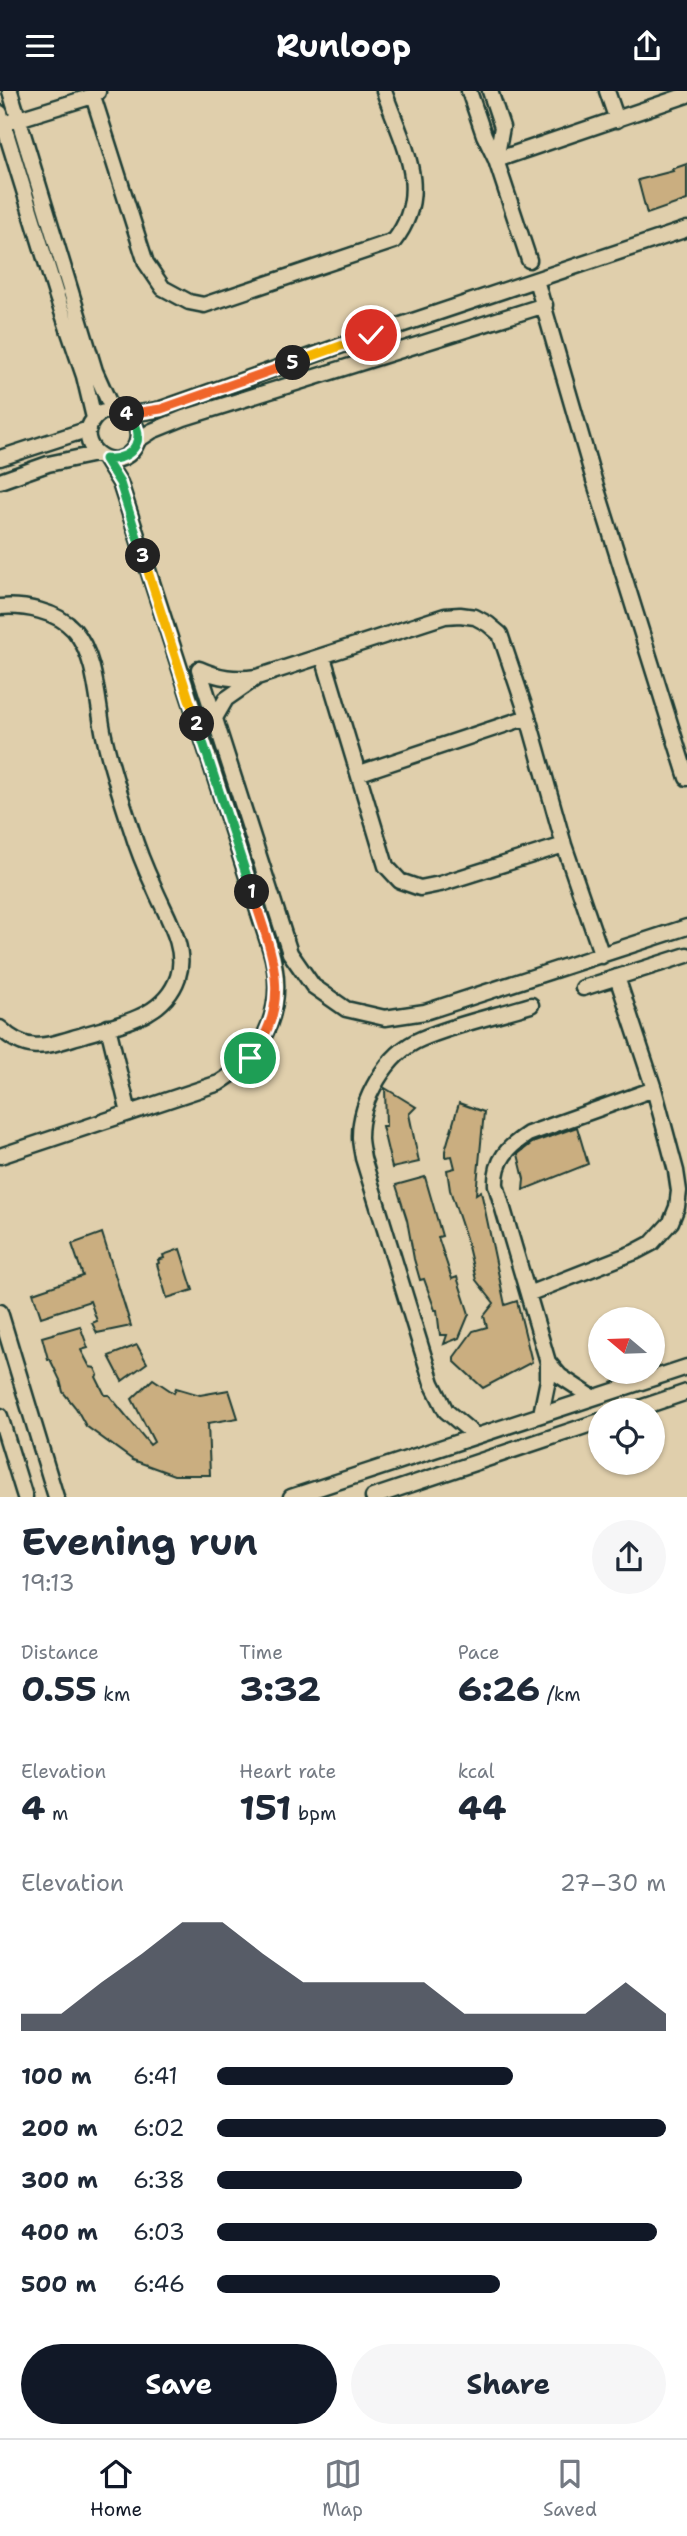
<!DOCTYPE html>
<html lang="en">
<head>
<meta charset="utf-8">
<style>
	body { margin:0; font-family:"Shantell Sans",sans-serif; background:#f6f6f7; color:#1f2937; height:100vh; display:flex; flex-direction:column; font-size:26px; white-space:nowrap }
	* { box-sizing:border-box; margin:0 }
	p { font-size:23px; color:#747a83 }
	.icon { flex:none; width:38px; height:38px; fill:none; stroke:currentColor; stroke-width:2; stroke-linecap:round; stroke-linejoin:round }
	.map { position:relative; height:1406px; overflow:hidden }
	.sheet { display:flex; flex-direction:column; background:#fff; flex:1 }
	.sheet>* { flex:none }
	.needle { width:46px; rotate:289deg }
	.tools { position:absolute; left:588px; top:1216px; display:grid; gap:14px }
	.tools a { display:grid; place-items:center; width:77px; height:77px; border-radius:50%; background:#fff; box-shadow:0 2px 5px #0004; font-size:35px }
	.pin { position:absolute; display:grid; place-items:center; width:60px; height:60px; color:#fff; margin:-30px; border:4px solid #fff; border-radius:50%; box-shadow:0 2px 7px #0007 }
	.km { position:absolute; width:35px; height:35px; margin:-18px; border-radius:50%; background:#222; color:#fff; font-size:19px; line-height:35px; text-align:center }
	.round { display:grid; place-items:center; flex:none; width:74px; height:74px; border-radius:37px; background:#f6f6f7 }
	.headline { display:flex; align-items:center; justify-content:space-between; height:119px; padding:0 21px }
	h1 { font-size:38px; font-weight:700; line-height:52px }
	.figures { display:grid; grid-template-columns:repeat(3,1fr); gap:10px; height:119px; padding:7px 21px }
	.figures div { display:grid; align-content:center }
	.figures b { font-size:35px; font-weight:700 }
	.figures small { font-size:19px; font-weight:400 }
	.figures p { font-size:19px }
	.chart { height:196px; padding:14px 21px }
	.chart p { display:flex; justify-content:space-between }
	.chart svg { width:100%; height:126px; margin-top:7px; fill:#111827; opacity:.7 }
	.button { display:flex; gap:14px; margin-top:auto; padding:14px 21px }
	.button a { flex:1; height:80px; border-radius:42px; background:#111827; color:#fff; font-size:28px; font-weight:700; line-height:80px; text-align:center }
	.button a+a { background:#f6f6f7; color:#1f2937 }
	ul { padding:0 21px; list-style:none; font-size:23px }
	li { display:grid; grid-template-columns:112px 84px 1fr; align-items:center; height:52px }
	li i { height:18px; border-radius:9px; background:#111827 }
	header { display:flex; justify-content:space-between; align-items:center; height:91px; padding:0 21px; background:#111827; color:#fff; font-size:32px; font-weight:700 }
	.tab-bar { display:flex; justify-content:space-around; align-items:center; height:98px; border-top:2px solid #e0e1e3; background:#fff; font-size:19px; color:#747a83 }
	.tab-bar a { display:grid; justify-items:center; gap:4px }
	.tab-bar .current { color:#111827 }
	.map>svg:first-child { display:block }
	.building { fill:#caae80; stroke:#1f3d34; stroke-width:2 }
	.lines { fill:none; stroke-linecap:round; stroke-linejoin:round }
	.minor-casing { stroke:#1f3d34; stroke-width:19 }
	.minor { stroke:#e0cfac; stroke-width:14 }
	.split-1-casing { stroke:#fff; stroke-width:14 }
	.split-2-casing { stroke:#fff; stroke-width:14 }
	.split-3-casing { stroke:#fff; stroke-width:14 }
	.split-4-casing { stroke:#fff; stroke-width:14 }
	.split-5-casing { stroke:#fff; stroke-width:14 }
	.split-6-casing { stroke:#fff; stroke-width:14 }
	.split-1 { stroke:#f0652b; stroke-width:9 }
	.split-2 { stroke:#22a559; stroke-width:9 }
	.split-3 { stroke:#f5b400; stroke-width:9 }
	.split-4 { stroke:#22a559; stroke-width:9 }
	.split-5 { stroke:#f0652b; stroke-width:9 }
	.split-6 { stroke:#f5b400; stroke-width:9 }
</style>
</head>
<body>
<header><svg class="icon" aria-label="menu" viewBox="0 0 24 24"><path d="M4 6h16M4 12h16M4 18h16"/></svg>Runloop<svg class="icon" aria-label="share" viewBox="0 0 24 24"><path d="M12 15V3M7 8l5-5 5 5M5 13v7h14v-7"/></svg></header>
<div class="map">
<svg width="687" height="1406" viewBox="0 0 687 1406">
	<rect width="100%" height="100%" fill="#e0cfac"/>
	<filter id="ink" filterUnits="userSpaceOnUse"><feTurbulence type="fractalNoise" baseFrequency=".0143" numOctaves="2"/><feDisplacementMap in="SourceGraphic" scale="14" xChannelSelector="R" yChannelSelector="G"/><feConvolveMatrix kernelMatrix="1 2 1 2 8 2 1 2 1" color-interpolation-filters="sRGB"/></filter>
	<g filter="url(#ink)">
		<path class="building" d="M687,73V109L647,123L638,89L673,80L672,78Z
			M385,997L416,1016L409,1023L419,1071L392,1077L382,1035H386Z
			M459,1012L484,1021L476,1103L481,1100L505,1214L517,1210L532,1271L483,1297L454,1270V1266L473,1240L487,1236L484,1225L494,1212L476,1189L466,1147L450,1099L447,1079L455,1077L452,1065L445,1066V1060Z
			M577,1036L588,1073L523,1099L524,1088L518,1063L532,1052Z
			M425,1086L442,1145L438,1146L452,1188L457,1186L469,1223L459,1247L444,1253L447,1244H440L437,1219H435L424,1188L420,1189L414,1168L407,1129L396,1094Z
			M102,1142L131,1235L97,1242L92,1232L97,1230L90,1210L41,1226L33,1202L83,1185L72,1153Z
			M180,1158L193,1199L167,1207L157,1173L159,1172L158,1169L164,1167L163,1164Z
			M80,1235L88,1257L81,1259L90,1276L95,1277L98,1284L96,1286L105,1304H109L150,1354L154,1351L132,1308L153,1288L174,1302L176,1297L200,1304L229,1299L238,1327L208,1332L210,1384H174L133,1369L86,1335L76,1317L63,1301L60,1289L50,1268H48L42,1246Z
			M137,1254L147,1272L122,1290L109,1265Z"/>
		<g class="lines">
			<g class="minor-casing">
				<path id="minor" d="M10,0L95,280L112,318
					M469,0L484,44L496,69L529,169
					M490,0L502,36L496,69
					M607,0L617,29
					M93,5L146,172L163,197L189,211L204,214L394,150C433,100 402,52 384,0
					M0,22L56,203L84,285L94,327
					M12,30L93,5L98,1
					M496,69L687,4
					M536,189L594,389L687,687
					M126,322C137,332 143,347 132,360C111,384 74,353 93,329C104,315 114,321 128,322C139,323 150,320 161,318L371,244L687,138
					M138,349L152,340L184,327L545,214
					M0,367L89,338
					M0,390L48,373L96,363
					M0,516C24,514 57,520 74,539C97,566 97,612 104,645C111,676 121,707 131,737C137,757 145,777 154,796C165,823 188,856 178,886C164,927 119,933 83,944C49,954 29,965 0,937
					M323,566L386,775L400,790L420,797L440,793L564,754
					M199,578L290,862L313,895L346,918L385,927L425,921L687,836
					M199,578C219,587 235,589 257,586L445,525L460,524L475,526L488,533L500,543L528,626L564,754L602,865
					M215,627L226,608L256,587
					M360,682L528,626
					M583,897L687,864
					M108,936L129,1022
					M0,1065L219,992C268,962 287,911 270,857L120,392L105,368
					M528,1203L635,1161L652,1152L671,1131L677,1116L679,1100L676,1080L654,998L617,886
					M0,1221L56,1406
					M548,1271L560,1285L592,1306
					M631,1320L687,1301
					M541,1323L548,1289V1271L496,1094C495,1069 508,1056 528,1043L654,998
					M0,1325L25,1406
					M476,1345L446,1320L432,1292L363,1067C362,1060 360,1053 360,1046C360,1009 387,962 421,948C456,933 495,925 531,914
					M291,1406L687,1276
					M373,1406L600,1330"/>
			</g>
			<use href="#minor" class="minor"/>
		</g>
	</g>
	<g class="lines" filter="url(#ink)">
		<g class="split-1-casing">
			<path id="split-1" d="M250,967C295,911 271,861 252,801"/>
		</g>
		<g class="split-2-casing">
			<path id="split-2" d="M197,633L252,801"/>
		</g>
		<g class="split-3-casing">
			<path id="split-3" d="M143,465L197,633"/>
		</g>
		<g class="split-4-casing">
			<path id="split-4" d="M127,323C150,344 134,371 105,368L120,392L143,465"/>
		</g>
		<g class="split-5-casing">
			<path id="split-5" d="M127,323L161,318L293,272"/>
		</g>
		<g class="split-6-casing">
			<path id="split-6" d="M293,272L371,244"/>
		</g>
		<use href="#split-1" class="split-1"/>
		<use href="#split-2" class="split-2"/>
		<use href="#split-3" class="split-3"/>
		<use href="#split-4" class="split-4"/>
		<use href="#split-5" class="split-5"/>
		<use href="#split-6" class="split-6"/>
	</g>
</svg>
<div class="tools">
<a><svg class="needle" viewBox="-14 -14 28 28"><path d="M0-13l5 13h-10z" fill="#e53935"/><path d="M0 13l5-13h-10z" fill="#747a83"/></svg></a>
<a><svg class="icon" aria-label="locate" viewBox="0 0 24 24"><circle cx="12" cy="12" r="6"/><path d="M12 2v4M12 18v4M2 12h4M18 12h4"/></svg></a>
</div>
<div class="pin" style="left:250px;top:967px;background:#1e9e55"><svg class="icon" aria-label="arrive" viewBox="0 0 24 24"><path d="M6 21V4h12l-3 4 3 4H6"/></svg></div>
<div class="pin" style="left:371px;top:244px;background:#d93025"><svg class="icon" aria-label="check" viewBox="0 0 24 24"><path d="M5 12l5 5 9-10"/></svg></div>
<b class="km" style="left:252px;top:801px">1</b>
<b class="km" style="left:197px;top:633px">2</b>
<b class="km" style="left:143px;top:465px">3</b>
<b class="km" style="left:127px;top:323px">4</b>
<b class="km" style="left:293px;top:272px">5</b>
</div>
<section class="sheet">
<div class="headline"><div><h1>Evening run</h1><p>19:13</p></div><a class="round"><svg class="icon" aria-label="share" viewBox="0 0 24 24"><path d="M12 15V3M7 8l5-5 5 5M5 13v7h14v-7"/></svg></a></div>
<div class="figures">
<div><p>Distance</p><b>0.55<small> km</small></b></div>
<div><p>Time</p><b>3:32</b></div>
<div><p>Pace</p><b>6:26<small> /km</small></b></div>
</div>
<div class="figures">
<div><p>Elevation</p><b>4<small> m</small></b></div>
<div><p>Heart rate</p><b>151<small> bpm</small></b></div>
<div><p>kcal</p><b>44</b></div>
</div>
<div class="chart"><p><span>Elevation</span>27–30 m</p>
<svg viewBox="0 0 160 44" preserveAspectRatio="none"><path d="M0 44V38L10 38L20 27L30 17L40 6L50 6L60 17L70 27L80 27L90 27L100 27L110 38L120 38L130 38L140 38L150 27L160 38V44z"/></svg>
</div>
<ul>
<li><b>100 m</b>6:41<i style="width:66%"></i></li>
<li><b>200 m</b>6:02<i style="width:100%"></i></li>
<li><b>300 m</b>6:38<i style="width:68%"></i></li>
<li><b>400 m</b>6:03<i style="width:98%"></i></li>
<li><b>500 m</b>6:46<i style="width:63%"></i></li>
</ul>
<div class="button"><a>Save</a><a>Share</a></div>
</section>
<nav class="tab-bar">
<a class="current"><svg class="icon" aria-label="home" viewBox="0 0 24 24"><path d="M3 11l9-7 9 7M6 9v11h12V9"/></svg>Home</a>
<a><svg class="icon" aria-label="map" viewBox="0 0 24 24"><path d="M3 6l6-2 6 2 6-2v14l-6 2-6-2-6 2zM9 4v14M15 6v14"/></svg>Map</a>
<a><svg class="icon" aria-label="saved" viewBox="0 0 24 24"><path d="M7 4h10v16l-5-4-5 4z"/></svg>Saved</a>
</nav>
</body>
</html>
